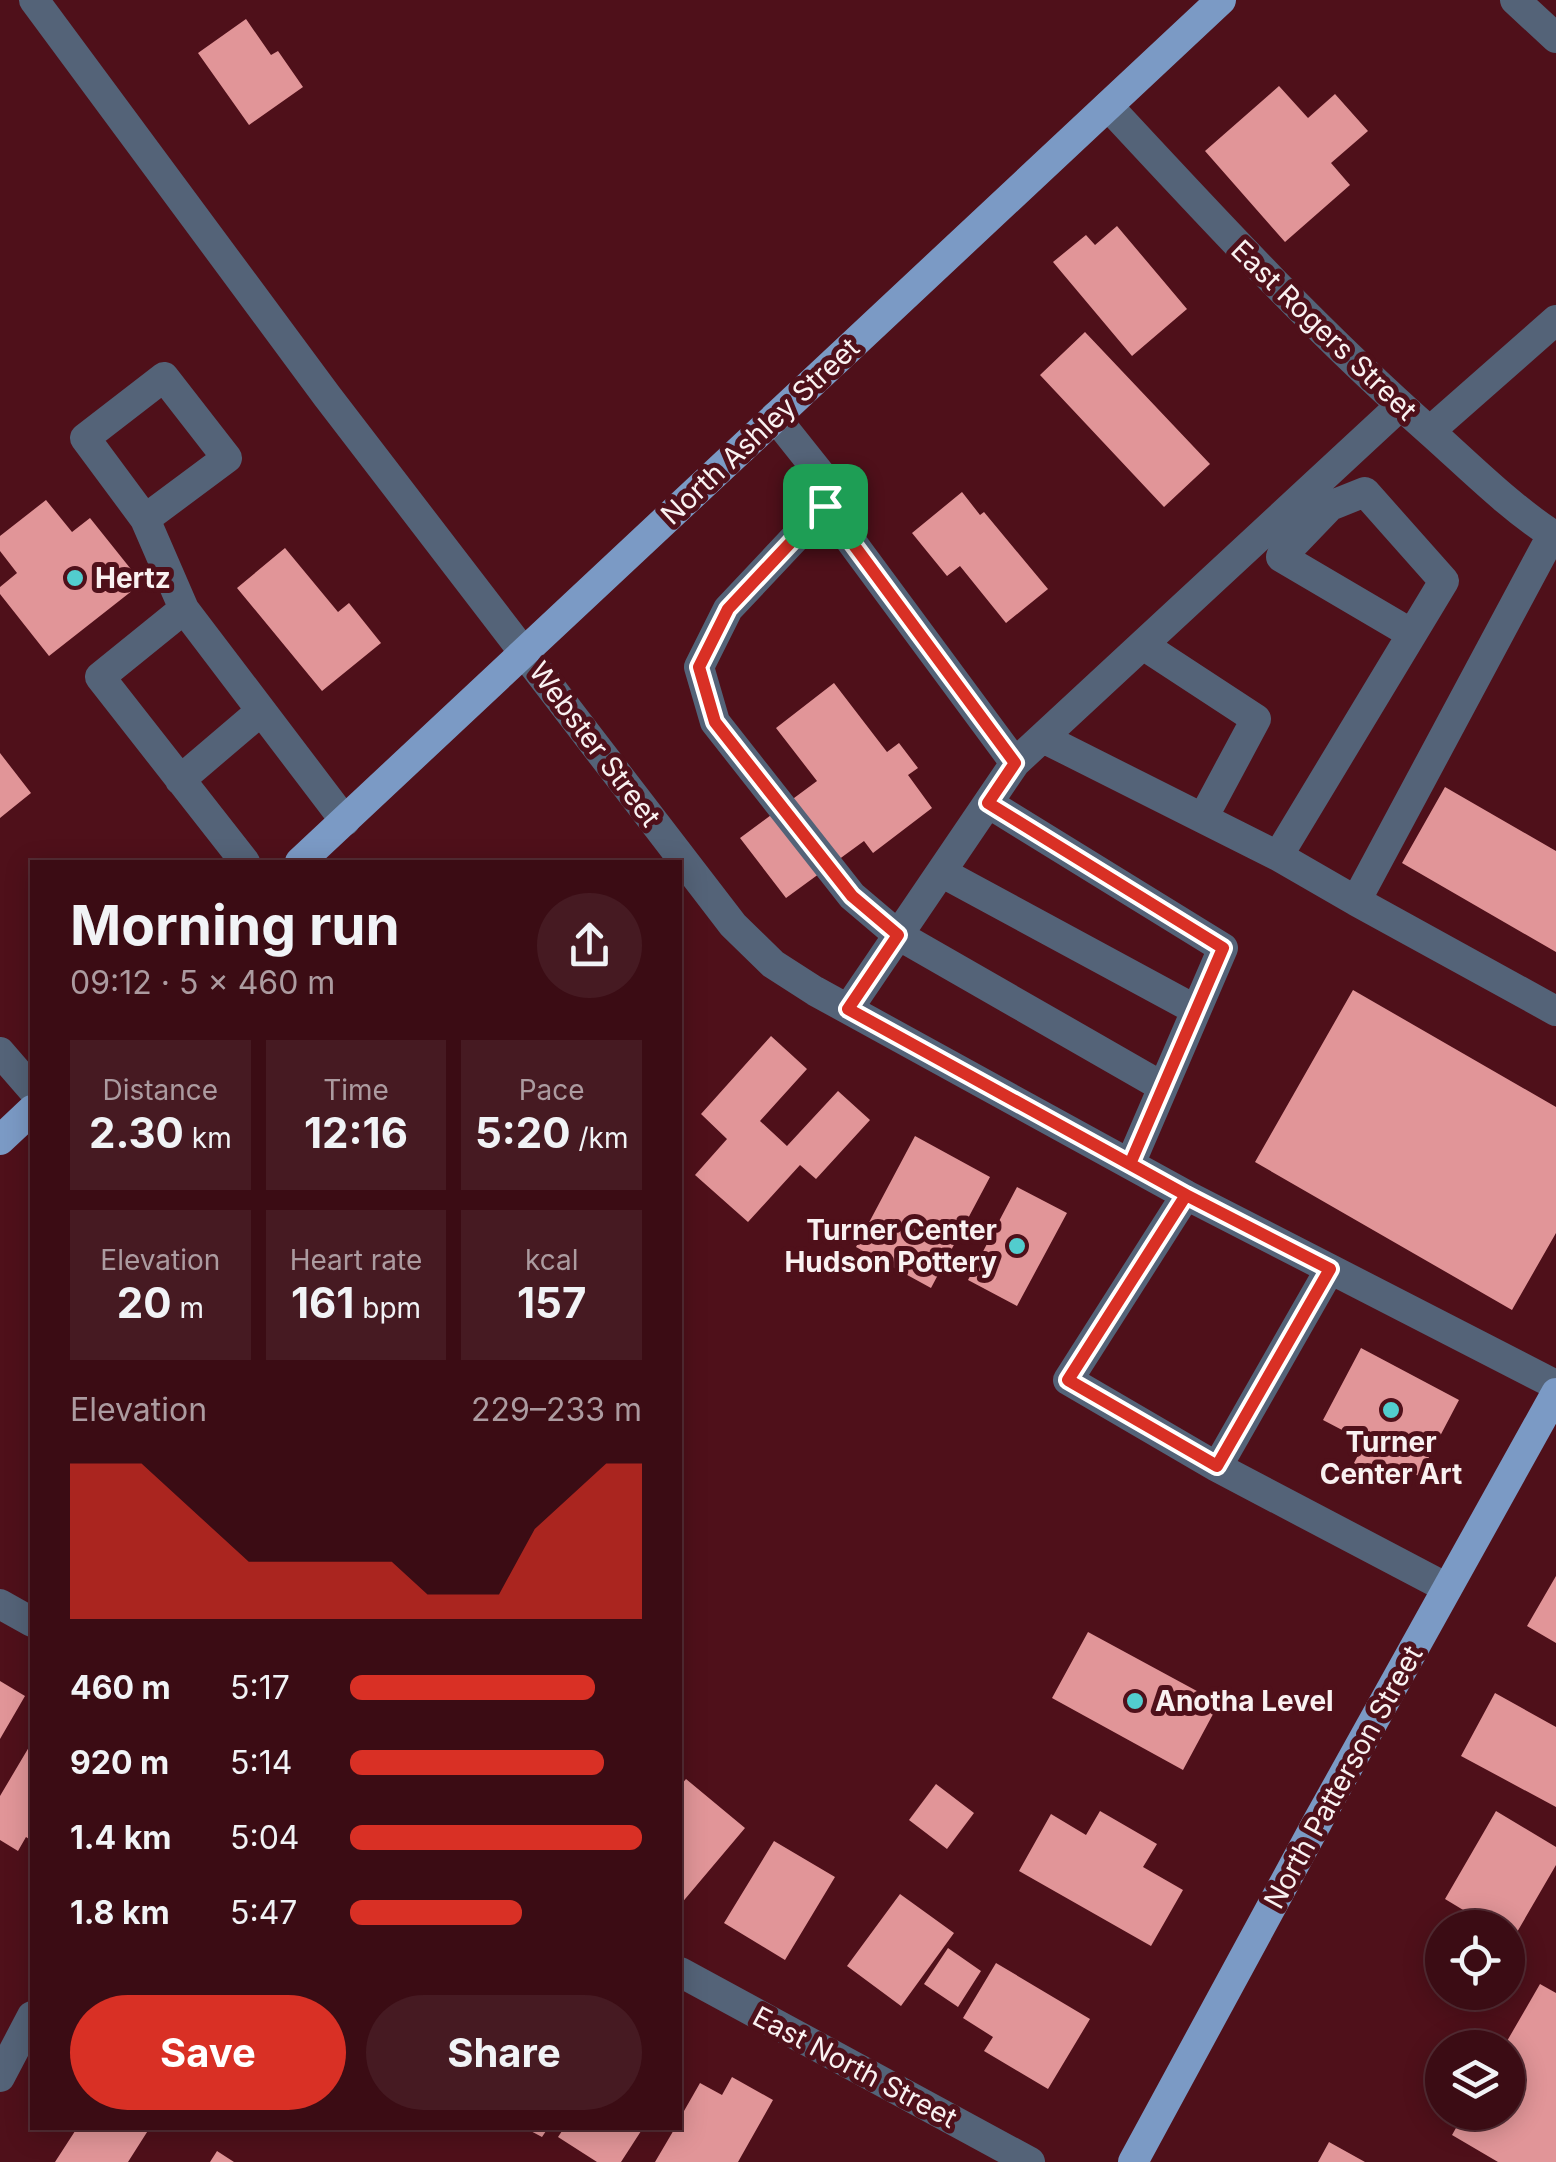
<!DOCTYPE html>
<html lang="en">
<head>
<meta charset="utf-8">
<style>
	body { margin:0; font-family:Inter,sans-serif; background:#461a22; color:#f1f3f6; height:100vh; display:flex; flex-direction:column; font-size:38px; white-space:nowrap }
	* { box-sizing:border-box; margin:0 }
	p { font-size:32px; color:#ac9ba0 }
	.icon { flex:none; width:55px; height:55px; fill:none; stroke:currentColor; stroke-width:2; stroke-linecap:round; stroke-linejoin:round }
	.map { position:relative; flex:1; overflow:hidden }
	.drawer { position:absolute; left:30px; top:860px; width:652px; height:1270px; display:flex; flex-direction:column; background:#3b0c14; border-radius:0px; box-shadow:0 5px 25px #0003,0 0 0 2px #542c34 }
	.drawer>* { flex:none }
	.fabs { position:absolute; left:1425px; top:1910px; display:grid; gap:20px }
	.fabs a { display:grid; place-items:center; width:100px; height:100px; border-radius:50%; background:#3b0c14; box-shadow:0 5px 25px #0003,0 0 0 2px #542c34; font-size:50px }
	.pin { position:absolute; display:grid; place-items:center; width:85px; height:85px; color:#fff; margin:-42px; border-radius:20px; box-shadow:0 5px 15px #0006 }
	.round { display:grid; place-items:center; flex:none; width:105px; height:105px; border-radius:52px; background:#461a22 }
	.head { display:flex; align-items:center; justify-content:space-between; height:170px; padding:0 40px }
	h1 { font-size:55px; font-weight:700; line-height:75px }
	.metrics { display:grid; grid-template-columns:repeat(3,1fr); gap:15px; height:170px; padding:10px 40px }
	.metrics div { display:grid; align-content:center; border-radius:0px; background:#461a22; text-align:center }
	.metrics b { font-size:42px; font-weight:700 }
	.metrics small { font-size:28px; font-weight:400 }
	.metrics p { font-size:28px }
	.chart { height:280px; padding:20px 40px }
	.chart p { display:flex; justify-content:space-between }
	.chart svg { width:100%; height:180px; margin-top:10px; fill:#d93025; opacity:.7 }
	.primary-button { display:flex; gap:20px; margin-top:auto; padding:20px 40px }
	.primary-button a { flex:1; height:115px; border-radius:60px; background:#d93025; color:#fff; font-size:40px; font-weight:700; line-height:115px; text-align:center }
	.primary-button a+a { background:#461a22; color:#f1f3f6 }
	ul { padding:0 40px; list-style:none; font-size:32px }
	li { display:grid; grid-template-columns:160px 120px 1fr; align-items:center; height:75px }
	li i { height:25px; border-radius:12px; background:#d93025 }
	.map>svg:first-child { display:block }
	.building { fill:#e19598 }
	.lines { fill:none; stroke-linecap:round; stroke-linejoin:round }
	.minor { stroke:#546378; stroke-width:30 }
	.major { stroke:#7b9ac5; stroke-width:30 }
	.route-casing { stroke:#fff; stroke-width:20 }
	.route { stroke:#d93025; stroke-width:12 }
	.poi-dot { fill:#52cdce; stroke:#4f101a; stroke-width:4 }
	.labels { text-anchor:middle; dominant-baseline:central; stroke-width:10; stroke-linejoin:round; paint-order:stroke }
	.street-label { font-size:28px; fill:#f9f1f1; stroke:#4f101a }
	.poi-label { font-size:28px; font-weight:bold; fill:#f9f1f1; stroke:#4f101a; text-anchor:start }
</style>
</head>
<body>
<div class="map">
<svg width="1556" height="2162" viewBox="0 0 1556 2162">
	<rect width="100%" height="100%" fill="#4f101a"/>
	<path class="building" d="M246,19L271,55L278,51L303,87L249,125L198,53Z
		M1279,86L1308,118L1335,94L1368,131L1331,163L1350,185L1285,242L1205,151Z
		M1117,226L1187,309L1132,356L1053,262L1086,235L1095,245Z
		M1085,332L1210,464L1164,507L1040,375Z
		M962,492L980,515L984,512L1048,589L1006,623L960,566L947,576L912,533Z
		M46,500L72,532L90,518L142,583L49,656L0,594V587L17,573L0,551V536Z
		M285,548L338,612L349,603L381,643L322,691L237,588Z
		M834,683L887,752L899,743L918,768L908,775L932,808L873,853L864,841L786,898L740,838L817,781L776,728Z
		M0,753L31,793L0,818Z
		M1445,787L1556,851V952L1402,863Z
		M1353,990L1556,1107V1233L1512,1310L1255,1162Z
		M771,1036L807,1069L760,1121L787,1146L838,1091L870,1120L816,1179L800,1165L748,1222L695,1175L727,1139L701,1114Z
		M915,1136L990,1177L931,1288L856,1247Z
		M1017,1187L1067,1213L1017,1306L968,1280Z
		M1361,1348L1459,1400L1419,1476L1402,1467L1393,1483L1354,1463L1365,1442L1323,1420Z
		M1556,1576V1643L1527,1626Z
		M1088,1632L1219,1703L1183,1770L1052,1698Z
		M0,1681L25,1696L0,1739Z
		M1495,1693L1556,1727V1807L1461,1756Z
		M32,1742V1841L26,1837L18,1851L0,1840V1796Z
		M686,1779L745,1828L680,1905V1786Z
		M936,1784L974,1813L947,1849L909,1820Z
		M1100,1811L1157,1844L1143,1867L1183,1890L1151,1946L1019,1871L1051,1814L1086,1835Z
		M1496,1811L1556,1847V1865L1513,1939L1508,1936V1928H1493L1445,1899Z
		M774,1841L835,1877L785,1960L724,1923Z
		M900,1894L954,1933L901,2006L847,1966Z
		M948,1948L981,1971L958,2007L924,1984Z
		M996,1963L1090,2019L1048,2089L984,2051L993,2037L963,2018Z
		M1540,1984L1556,1993V2162H1498L1452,2135L1465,2112H1508V2048H1503Z
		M732,2077L773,2100L738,2162H655L675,2128H680V2118L700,2083L722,2095Z
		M77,2128H147L149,2129L128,2162H55Z
		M525,2128H548L542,2137Z
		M564,2128H643L621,2162H597L558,2137Z
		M1329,2142L1365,2162H1318Z
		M217,2151L234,2162H210Z"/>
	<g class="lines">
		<path class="minor" d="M34,0L327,396L733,925L773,964L815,991L1186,1195L1556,1385
			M1515,0L1556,38
			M1108,106C1213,219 1317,332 1434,435C1473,470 1512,509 1556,537
			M775,417L822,476L825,506L1015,763
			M1430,431L1556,320
			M825,506L728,609L699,667L715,722L852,896L898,935L1163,1087
			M145,519L227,458L164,377L85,438L145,519L184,609
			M1552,535L1356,901L1556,1011
			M1143,645L1256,719L1203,818
			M1043,738L1278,856
			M180,780L261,711
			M988,803L1223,948L1130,1164
			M245,862L100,677L184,609L345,821
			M941,872L1196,1010
			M1356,901L1278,856L1444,581L1365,492L1330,506L1281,557L1412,634
			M848,1009L1015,763L1400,406
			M0,1052L32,1089
			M1186,1195L1068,1380L1217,1467L1330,1269
			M1217,1467L1447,1588
			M0,1604L32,1622
			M680,1972L1030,2162
			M0,2077L32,2016"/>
		<path class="major" d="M300,862L1221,0
			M0,1140L32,1110
			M1133,2162L1319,1819L1556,1393"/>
	</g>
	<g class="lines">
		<g class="route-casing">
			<path id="route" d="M825,506L1015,763L988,803L1223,948L1130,1164L1186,1195L1068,1380L1217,1466L1330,1269L1186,1195L848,1009L898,935L852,896L715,722L699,667L728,609L825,506"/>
		</g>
		<use href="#route" class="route"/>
	</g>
	<g class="poi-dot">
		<circle cx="75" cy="578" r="10"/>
		<circle cx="1017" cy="1246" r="10"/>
		<circle cx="1391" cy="1410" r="10"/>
		<circle cx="1135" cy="1701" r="10"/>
	</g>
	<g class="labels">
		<g class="street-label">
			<text transform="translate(1324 330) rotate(44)">East Rogers Street</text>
			<text transform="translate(760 431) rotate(-43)">North Ashley Street</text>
			<text transform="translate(595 744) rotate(53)">Webster Street</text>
			<text transform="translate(1343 1777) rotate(-61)">North Patterson Street</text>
			<text transform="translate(855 2067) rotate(28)">East North Street</text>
		</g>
		<g class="poi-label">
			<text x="95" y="578">Hertz</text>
			<text x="997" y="1230" text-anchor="end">Turner Center<tspan x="997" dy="32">Hudson Pottery</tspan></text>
			<text x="1391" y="1442" text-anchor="middle">Turner<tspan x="1391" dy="32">Center Art</tspan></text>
			<text x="1155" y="1701">Anotha Level</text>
		</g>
	</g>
</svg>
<div class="fabs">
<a><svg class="icon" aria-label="locate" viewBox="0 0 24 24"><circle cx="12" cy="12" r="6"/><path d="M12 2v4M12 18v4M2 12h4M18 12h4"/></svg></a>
<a><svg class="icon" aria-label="layers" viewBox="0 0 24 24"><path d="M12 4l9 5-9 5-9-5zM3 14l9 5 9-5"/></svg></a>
</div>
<div class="pin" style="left:825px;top:506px;background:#1e9e55"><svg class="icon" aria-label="arrive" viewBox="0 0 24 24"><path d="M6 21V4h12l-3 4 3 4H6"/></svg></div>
<section class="drawer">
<div class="head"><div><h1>Morning run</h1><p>09:12 · 5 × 460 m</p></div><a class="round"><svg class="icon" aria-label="share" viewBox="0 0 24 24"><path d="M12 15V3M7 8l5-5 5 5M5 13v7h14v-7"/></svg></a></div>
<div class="metrics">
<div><p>Distance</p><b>2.30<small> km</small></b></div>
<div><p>Time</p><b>12:16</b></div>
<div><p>Pace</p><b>5:20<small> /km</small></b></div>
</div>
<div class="metrics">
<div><p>Elevation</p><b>20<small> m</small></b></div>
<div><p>Heart rate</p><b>161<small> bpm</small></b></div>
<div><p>kcal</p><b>157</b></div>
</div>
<div class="chart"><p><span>Elevation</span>229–233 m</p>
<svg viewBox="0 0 160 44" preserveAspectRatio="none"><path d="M0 44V6L10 6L20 6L30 14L40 22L50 30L60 30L70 30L80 30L90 30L100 38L110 38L120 38L130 22L140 14L150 6L160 6V44z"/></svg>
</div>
<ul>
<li><b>460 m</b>5:17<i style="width:84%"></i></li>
<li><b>920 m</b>5:14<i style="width:87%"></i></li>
<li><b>1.4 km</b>5:04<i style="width:100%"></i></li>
<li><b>1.8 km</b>5:47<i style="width:59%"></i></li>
</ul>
<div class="primary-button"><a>Save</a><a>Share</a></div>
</section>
</div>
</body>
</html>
